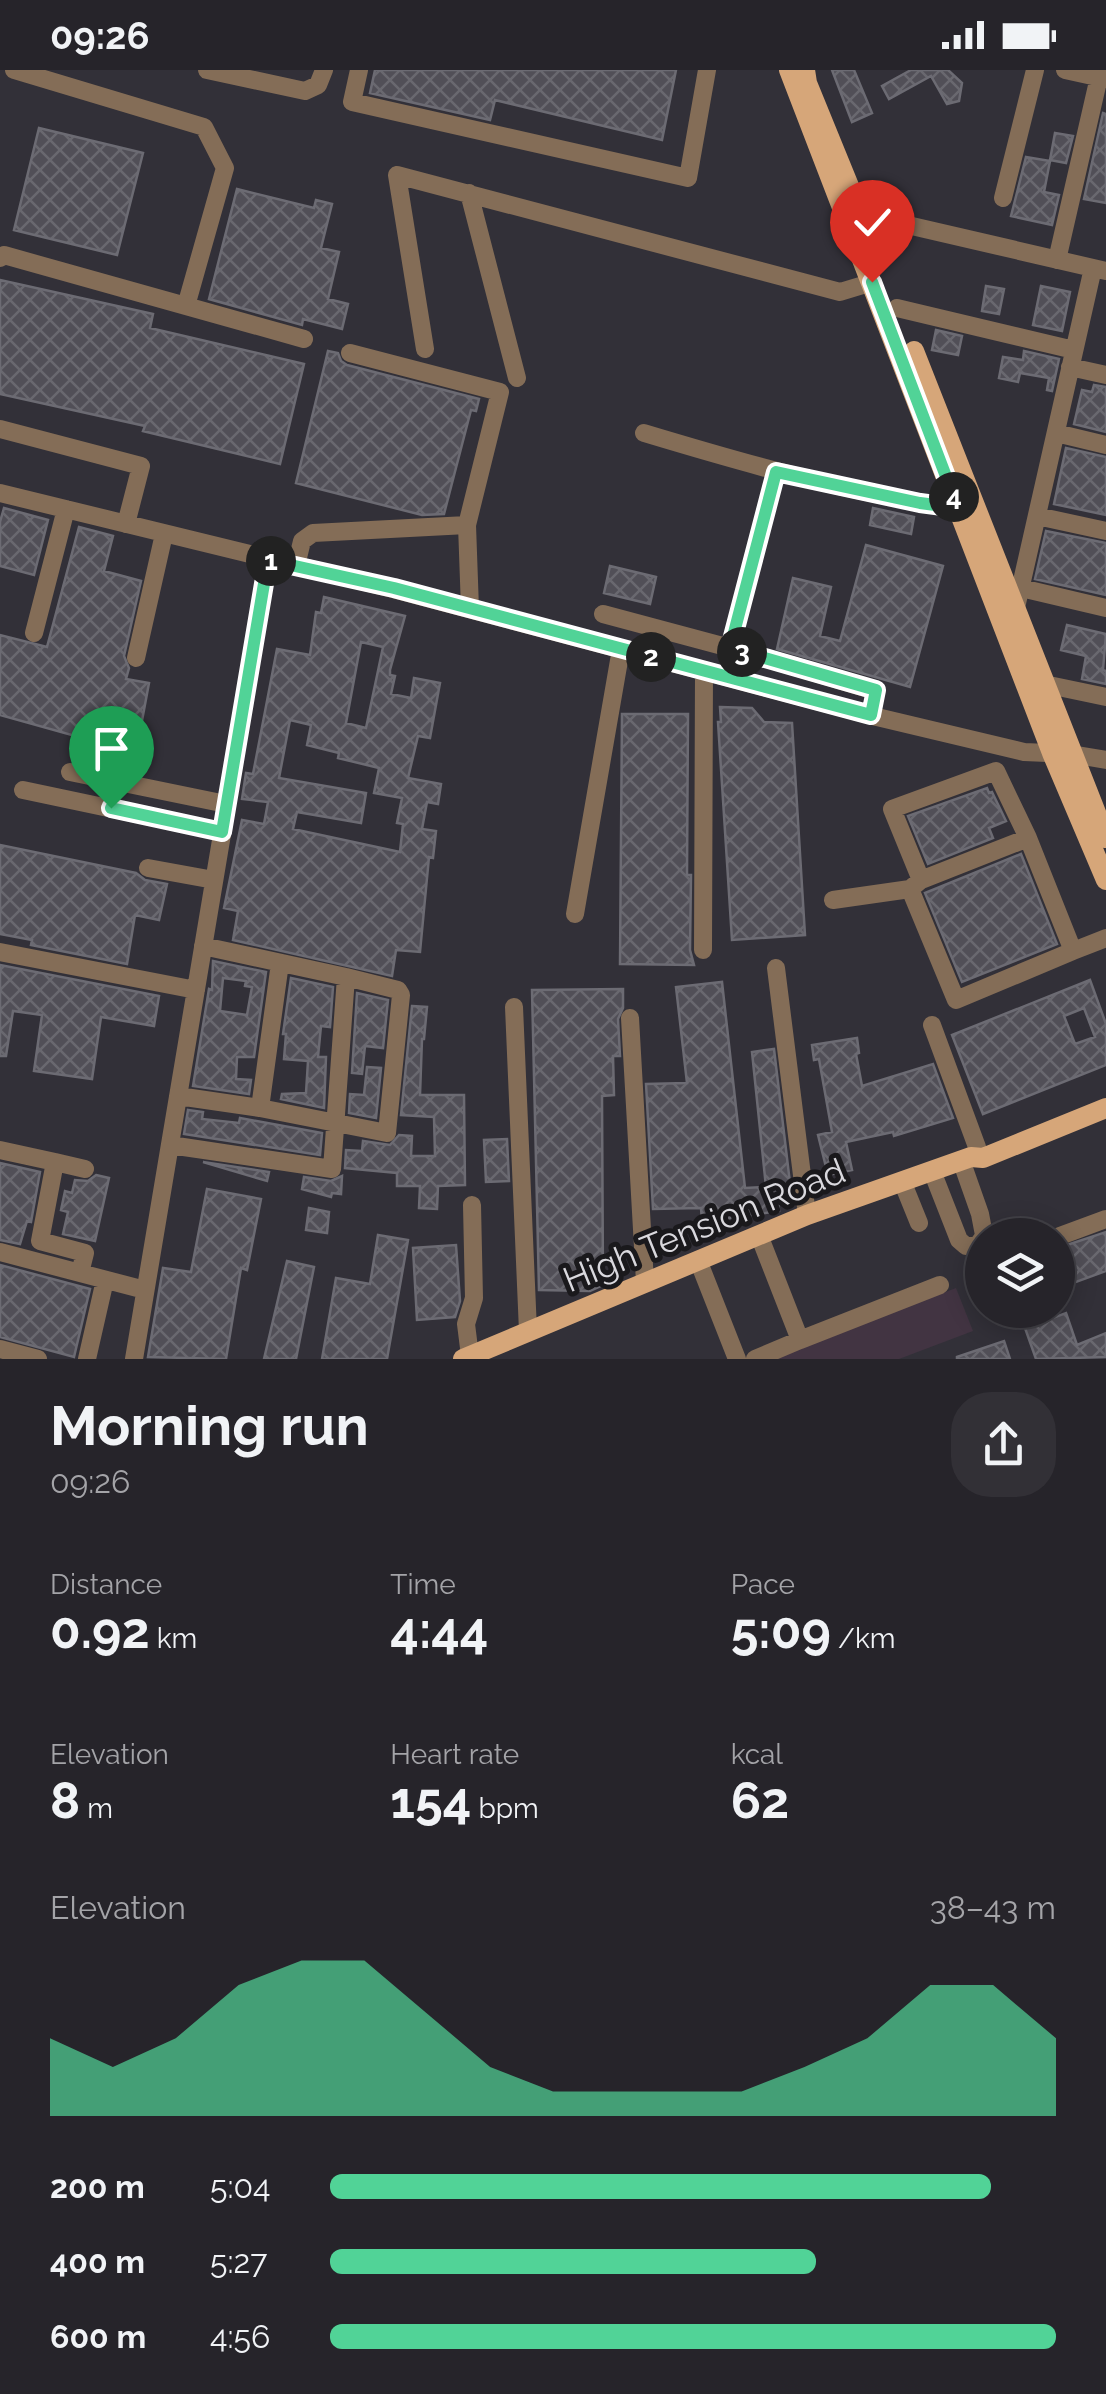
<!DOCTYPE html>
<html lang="en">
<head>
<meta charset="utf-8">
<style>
	body { margin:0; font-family:Raleway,sans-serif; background:#323036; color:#f1f3f6; height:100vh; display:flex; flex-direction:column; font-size:38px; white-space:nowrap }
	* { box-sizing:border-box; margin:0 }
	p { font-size:32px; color:#a4a4a8 }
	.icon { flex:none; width:55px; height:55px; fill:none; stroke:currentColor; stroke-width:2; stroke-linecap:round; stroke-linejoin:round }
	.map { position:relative; height:1289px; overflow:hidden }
	.side { display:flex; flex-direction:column; background:#26242a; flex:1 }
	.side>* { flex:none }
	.fabs { position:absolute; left:965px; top:1148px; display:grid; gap:20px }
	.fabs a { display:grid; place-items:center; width:110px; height:110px; border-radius:50%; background:#26242a; box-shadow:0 5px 25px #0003,0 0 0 2px #424147; font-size:50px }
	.pin { position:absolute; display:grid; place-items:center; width:85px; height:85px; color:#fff; margin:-102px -42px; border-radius:50% 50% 50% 0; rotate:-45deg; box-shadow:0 0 10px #0007 }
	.pin .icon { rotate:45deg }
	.km { position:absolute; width:50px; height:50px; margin:-25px; border-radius:50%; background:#222; color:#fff; font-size:28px; line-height:50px; text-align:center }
	.round { display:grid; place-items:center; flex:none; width:105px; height:105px; border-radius:40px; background:#323036 }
	.overview { display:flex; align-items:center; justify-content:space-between; height:170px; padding:0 50px }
	h1 { font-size:55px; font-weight:700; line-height:75px }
	.figures { display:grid; grid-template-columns:repeat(3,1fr); gap:15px; height:170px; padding:10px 50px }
	.figures div { display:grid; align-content:center }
	.figures b { font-size:50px; font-weight:700 }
	.figures small { font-size:28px; font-weight:400 }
	.figures p { font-size:28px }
	.chart { height:280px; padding:20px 50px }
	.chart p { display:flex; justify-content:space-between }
	.chart svg { width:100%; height:180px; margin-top:10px; fill:#51d397; opacity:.7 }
	ul { padding:0 50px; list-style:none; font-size:32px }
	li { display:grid; grid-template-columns:160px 120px 1fr; align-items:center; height:75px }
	li i { height:25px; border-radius:12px; background:#51d397 }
	.status { display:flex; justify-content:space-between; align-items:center; height:70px; padding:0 50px; background:#26242a; direction:ltr }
	.status svg { height:28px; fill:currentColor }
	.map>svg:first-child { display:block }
	.commercial { fill:#423442 }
	.building { fill:url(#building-cross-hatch); stroke:#6c6b73; stroke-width:2.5; fill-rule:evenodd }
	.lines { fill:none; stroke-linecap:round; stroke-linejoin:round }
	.minor { stroke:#846d57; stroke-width:18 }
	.major { stroke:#d6a679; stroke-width:20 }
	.route-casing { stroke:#fff; stroke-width:20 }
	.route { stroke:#51d397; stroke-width:12 }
	.labels { text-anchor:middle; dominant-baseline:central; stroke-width:10; stroke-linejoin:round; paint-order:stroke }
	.street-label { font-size:35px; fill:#dad9de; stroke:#1a191c }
</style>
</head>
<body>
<div class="status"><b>09:26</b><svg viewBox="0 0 49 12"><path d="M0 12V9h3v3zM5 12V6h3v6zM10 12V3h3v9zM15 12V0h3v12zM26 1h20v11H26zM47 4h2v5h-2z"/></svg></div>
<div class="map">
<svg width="1106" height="1289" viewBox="0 0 1106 1289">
	<defs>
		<pattern id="building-cross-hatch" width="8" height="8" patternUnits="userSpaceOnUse" patternTransform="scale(2.5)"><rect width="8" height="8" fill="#514f57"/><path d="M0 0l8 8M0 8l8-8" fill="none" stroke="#69686f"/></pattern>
	</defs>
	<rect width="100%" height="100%" fill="#323038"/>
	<path class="commercial" d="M956,1218L973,1261L899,1289H771Z"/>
	<path class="building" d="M375,0H676L662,70L495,30L490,50L370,23Z
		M832,0H854L872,43L852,52Z
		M911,0H948L962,13L959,31L947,34L931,6L889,29L882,16Z
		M1103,43L1106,44V133L1084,129Z
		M39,58L143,83L117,185L14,160Z
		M1055,63L1073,66L1066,93L1050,90Z
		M1026,87L1050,91L1044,122L1059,125L1052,155L1011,146Z
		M237,119L314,138L316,130L332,134L321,178L339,182L328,229L348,234L342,259L303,249L302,255L209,229Z
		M0,210L153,244L150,258L304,294L280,394L143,361L145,356L0,324Z
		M986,216L1004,219L999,244L982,241Z
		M1041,216L1070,222L1062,261L1033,255Z
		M936,260L962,266L958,285L932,280Z
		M328,281L338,283L341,291L347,295L479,329L476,341L471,340L444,444L422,445L296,413Z
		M1024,281L1059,289L1052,321L1047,320L1049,308L1020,303L1018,312L999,308L1003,287L1023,290Z
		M1094,315L1106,317V362L1074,354L1082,320L1092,322Z
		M1066,378L1106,387V445L1054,434Z
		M4,438L48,450L34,505L0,496V452Z
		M873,438L914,447L911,464L870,455Z
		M79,457L113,466L104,501L141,511L124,586L129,598L126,609L149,613L136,683L0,645V565L47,577Z
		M1046,461L1106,473V525L1035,509Z
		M866,475L943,496L910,617L777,579L793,508L831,517L820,566L840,571Z
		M610,496L656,507L650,534L604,523Z
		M324,527L405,546L390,600V605L395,606L391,624L411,628L414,608L440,613L430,668L418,666L408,708L441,714L438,734L427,732L422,759L436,761L433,788L429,787L420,882L396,880L392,906L233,870L238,841L224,838L242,750L264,754L268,732L242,729L246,703L253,704L277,579L310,585L316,542L321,543ZM361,572L383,577L366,658L346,653ZM290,650L311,655L307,675L339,683L338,688L379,698L374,723L402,728L397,753L403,754L400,782L293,759L297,742L361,753L366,723L279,708Z
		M1067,555L1106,564L1103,600L1106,601V614L1082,609L1086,586L1061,580Z
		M720,637L752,638L764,652L792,653L805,865L732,870L718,652H721Z
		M622,644H688L687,805H691L690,880L694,895L620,894Z
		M987,718L989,723L992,722L1006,751L989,758L993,768L928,794L908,746Z
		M0,775L136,803L145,810L167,814L159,850L135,845L127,894L31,875L32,870L0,864Z
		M1021,784L1057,874L962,912L925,823Z
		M213,891L266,902L254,987H237L236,1009L251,1010L249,1024L193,1016L209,919L212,920ZM223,908L246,911L245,916L252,917L247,945L220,941Z
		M0,895L159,926L154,956L101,947L92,1009L34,1001L42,945L13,941L6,986H0Z
		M291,908L333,917L330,957L321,956L318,987H326L324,1038L281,1029L282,1024L306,1023L308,991L284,989L286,964H283Z
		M1090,910L1106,954V995L983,1044L952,965ZM1084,938L1095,967L1075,974L1064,946Z
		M722,912L745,1118L766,1117L752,982L774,979L790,1113L777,1114L779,1141L702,1152L701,1138L653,1139L646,1014L687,1013L676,917Z
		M623,919V938L618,949L620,986H613L614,1025L602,1026L603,1215L590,1221L539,1220L532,920Z
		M357,923L388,930L383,978L365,976L362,1004L352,1003Z
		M412,936L427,937L424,969H422L420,1025H464L465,1115L438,1116L437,1139L419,1138L420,1116H397V1103L345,1098L346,1080L362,1081L363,1071L390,1075L399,1065L412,1066L411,1086H435L434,1047L401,1045Z
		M857,968L859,983L856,984L862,1016L933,994L953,1048L894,1066L893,1062L846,1072L852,1100L828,1105L818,1065L832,1062L819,989L814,990L812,975Z
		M367,997L381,998L376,1048L349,1043L350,1024L364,1025Z
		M188,1040L203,1042L202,1049L239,1053L240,1048L322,1063L320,1085L184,1064Z
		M507,1069L509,1111L486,1112L484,1070Z
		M203,1092L269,1102L267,1111Z
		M0,1093L40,1102L31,1152L27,1151L20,1174L0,1170Z
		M96,1105L109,1108L95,1171L63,1164L68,1142L61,1140L65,1121L72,1123L75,1110L88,1111Z
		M342,1106L341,1124L332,1123L331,1127L302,1119L304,1107L331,1111Z
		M207,1119L261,1129L247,1200L241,1198L226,1289L148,1287L163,1198L191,1202Z
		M309,1138L329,1142L327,1163L306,1160Z
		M1106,1162V1201L1065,1216L1058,1198V1178Z
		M378,1165L408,1170L387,1289H322L336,1208L370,1214Z
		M456,1175L460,1231L455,1247L417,1250L413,1178Z
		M287,1191L314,1197L296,1289H264Z
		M0,1195L90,1219L74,1287L0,1267Z
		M1066,1243L1077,1275L1106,1263V1287L1036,1289L1025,1258Z
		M1004,1271L1010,1289H957V1287Z"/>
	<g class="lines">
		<path class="minor" d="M14,0L204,57L225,98L186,236
			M207,0L305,21L318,15L324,0
			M359,0L352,32L688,108L707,0
			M1065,0L1106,9
			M469,123L517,308
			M1003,128L1035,0
			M860,144L1106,201
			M0,188L4,185L304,269
			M1057,190L1099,7
			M897,238L1074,280
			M425,279L397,105L840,222L873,212
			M350,283L500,322L467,455L470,539
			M1070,297L1106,305
			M0,359L141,396L126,454
			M644,363C747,394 851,424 959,438
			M1056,363L1106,375
			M0,423L393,519L877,647L1024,682L1071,684L1106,690
			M1037,446L1106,461
			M296,496L302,471L313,463L467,455
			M1021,518L1106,538
			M1015,542L1093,198
			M603,544L730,578L776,402
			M34,563L66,439
			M730,578L876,621L871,645
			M136,588L164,464
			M1044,614L1106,627
			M70,702L226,734
			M23,720L222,762
			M148,798L214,810
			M921,810L1028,768
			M833,830L910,819L956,930L1073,881L1028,768L996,701L892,739L921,810L910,819
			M575,844L621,579
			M703,880L704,601
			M1073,881L1106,868
			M0,882L196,920
			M776,898L807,1145
			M514,937L528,1261
			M630,948L645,1212
			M932,955L977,1077
			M178,1026L260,1038L387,1063L401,925L398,920L346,907
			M260,1038L280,893
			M170,1075L332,1099L346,907L203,876
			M0,1080L55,1092L40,1171L85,1183L80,1203
			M961,1090L980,1144L984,1165
			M55,1092L85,1099
			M932,1101L959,1170L966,1176H977L982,1169
			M902,1111L919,1153
			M759,1165L800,1270L940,1215
			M1060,1166L1106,1149
			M0,1182L145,1220
			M698,1190L737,1289
			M0,1279L38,1289
			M470,1286L466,1254L474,1228L472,1135
			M87,1289L105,1210
			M134,1289L268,490
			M755,1289L800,1270"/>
		<path class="major" d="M789,0L1052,683L1106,810
			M805,0L807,13L858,138
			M914,281L1106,768
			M463,1289L807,1145L971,1087L983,1088L1106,1038"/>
	</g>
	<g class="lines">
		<g class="route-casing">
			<path id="route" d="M111,738L222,762L268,490L394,518L871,645L876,620L730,578L776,402L920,433L958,438L872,212"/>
		</g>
		<use href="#route" class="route"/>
	</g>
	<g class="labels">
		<g class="street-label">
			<text transform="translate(704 1155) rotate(-22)">High Tension Road</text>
		</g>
	</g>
</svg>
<div class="fabs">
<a><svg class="icon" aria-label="layers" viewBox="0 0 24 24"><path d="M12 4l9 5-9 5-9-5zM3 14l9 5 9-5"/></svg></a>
</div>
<div class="pin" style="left:111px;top:738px;background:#1e9e55"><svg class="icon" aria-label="arrive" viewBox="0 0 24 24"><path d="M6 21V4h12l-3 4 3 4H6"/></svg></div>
<div class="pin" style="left:872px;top:212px;background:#d93025"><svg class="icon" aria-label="check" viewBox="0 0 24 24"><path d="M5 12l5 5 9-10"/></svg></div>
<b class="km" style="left:271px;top:491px">1</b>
<b class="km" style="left:651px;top:587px">2</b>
<b class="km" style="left:742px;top:582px">3</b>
<b class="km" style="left:954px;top:427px">4</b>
</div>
<section class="side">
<div class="overview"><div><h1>Morning run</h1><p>09:26</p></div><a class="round"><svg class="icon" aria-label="share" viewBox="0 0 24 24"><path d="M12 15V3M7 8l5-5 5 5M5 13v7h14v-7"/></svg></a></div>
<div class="figures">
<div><p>Distance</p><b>0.92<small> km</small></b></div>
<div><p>Time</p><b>4:44</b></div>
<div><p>Pace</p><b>5:09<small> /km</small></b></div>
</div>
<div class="figures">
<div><p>Elevation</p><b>8<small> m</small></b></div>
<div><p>Heart rate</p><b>154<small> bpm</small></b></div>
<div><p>kcal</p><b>62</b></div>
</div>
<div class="chart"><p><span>Elevation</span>38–43 m</p>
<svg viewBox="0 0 160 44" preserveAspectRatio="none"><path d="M0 44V25L10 32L20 25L30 12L40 6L50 6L60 19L70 32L80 38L90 38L100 38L110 38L120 32L130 25L140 12L150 12L160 25V44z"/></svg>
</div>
<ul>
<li><b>200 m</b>5:04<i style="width:91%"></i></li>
<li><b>400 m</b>5:27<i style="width:67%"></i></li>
<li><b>600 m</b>4:56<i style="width:100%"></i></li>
</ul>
</section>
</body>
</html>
